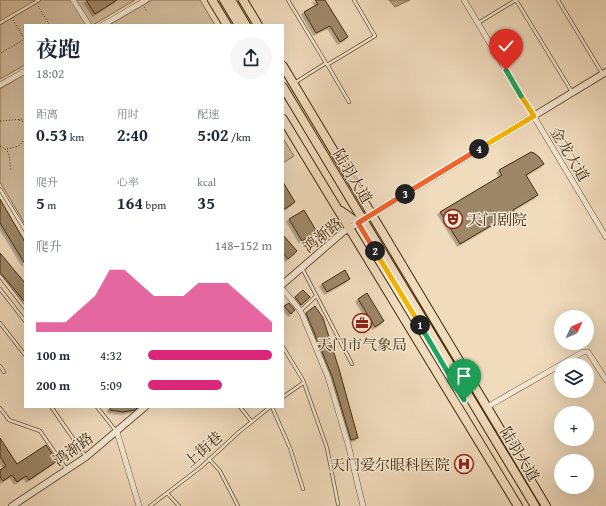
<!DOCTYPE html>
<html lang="zh">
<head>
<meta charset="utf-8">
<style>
	body { margin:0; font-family:"Gentium Book Plus","Noto Serif SC",serif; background:#f6f6f7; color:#1f2937; height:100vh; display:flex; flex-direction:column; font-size:15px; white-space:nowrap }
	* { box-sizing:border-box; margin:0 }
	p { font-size:13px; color:#747a83 }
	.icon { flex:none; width:22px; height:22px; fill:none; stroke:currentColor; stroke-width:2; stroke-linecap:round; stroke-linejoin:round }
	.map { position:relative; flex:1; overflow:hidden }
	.panel { position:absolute; left:24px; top:24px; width:260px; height:384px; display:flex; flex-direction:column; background:#fff; border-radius:0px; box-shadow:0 4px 16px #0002 }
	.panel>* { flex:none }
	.needle { width:26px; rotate:46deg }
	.fabs { position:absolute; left:554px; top:310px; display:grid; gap:8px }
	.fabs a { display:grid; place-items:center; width:40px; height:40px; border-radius:50%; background:#fff; box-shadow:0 4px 16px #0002; font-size:20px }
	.pin { position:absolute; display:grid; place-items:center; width:34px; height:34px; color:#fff; margin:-41px -17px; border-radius:50% 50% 50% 0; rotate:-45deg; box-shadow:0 0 4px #0007 }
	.pin .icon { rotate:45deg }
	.km { position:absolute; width:20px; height:20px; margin:-10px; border-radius:50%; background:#222; color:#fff; font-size:11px; line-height:20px; text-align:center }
	.round { display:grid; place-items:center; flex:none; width:42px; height:42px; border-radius:21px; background:#f6f6f7 }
	.headline { display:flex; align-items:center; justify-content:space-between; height:68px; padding:0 12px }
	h1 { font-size:22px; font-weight:700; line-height:30px }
	.figures { display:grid; grid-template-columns:repeat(3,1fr); gap:6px; height:68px; padding:4px 12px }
	.figures div { display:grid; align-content:center }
	.figures b { font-size:17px; font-weight:700 }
	.figures small { font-size:11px; font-weight:400 }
	.figures p { font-size:11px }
	.chart { height:112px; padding:8px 12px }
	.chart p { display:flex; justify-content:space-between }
	.chart svg { width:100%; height:72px; margin-top:4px; fill:#db2777; opacity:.7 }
	ul { padding:0 12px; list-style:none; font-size:13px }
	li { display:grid; grid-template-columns:64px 48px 1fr; align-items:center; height:30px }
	li i { height:10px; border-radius:5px; background:#db2777 }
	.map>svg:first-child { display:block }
	.green { fill:#d3bd9f; stroke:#8c7456 }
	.water { fill:#b6a081; stroke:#887253 }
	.building { fill:#9d8769; stroke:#442c0d; filter:url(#shadow) }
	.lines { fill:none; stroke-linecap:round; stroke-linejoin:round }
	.service-casing { stroke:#6f5839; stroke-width:4 }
	.minor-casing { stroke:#6f5839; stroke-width:6 }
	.tertiary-casing { stroke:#6f5839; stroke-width:8 }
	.primary-casing { stroke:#442c0d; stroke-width:10 }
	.path { stroke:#442c0d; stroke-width:1; stroke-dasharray:1 2; stroke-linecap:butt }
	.service { stroke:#f5e8d4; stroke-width:2.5 }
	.minor { stroke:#f5e8d4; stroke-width:5 }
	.tertiary { stroke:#f5e8d4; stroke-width:6 }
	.primary { stroke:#f0dbbd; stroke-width:8 }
	.split-1-casing { stroke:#fff; stroke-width:8 }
	.split-2-casing { stroke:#fff; stroke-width:8 }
	.split-3-casing { stroke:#fff; stroke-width:8 }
	.split-4-casing { stroke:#fff; stroke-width:8 }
	.split-5-casing { stroke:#fff; stroke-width:8 }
	.split-6-casing { stroke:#fff; stroke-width:8 }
	.split-1 { stroke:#22a559; stroke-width:5 }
	.split-2 { stroke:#f5b400; stroke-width:5 }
	.split-3 { stroke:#f0652b; stroke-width:5 }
	.split-4 { stroke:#f0652b; stroke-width:5 }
	.split-5 { stroke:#f5b400; stroke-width:5 }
	.split-6 { stroke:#22a559; stroke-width:5 }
	.labels { text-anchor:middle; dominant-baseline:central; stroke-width:3; stroke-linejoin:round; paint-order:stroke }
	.street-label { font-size:15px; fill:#442c0d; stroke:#f5e8d4 }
	.poi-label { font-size:15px; fill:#442c0d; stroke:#f5e8d4; text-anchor:start }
</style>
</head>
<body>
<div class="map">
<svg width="606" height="506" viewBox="0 0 606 506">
	<defs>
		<filter id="shadow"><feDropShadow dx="-2.5" dy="2.5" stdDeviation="0" flood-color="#0004"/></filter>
	</defs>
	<rect width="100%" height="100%" fill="#f0dbbd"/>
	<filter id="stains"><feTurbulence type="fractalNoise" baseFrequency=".005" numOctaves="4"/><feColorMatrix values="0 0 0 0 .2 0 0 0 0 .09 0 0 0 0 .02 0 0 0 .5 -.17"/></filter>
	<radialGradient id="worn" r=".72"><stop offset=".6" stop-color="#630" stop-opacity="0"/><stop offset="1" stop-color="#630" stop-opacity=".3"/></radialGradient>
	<path class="green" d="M0,0H135L93,25H25V65L0,79Z
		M152,0H200L215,25H109Z
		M25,74V224L0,182V89Z
		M283,138L294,156L283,163Z"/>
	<path class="water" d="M389,0H410L395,7Z"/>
	<path class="building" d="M86,0H117L95,14Z
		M315,0H325L348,37L340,42L330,26L316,33L304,12L318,4Z
		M531,152L534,153L539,157L544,164L526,175L538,195L513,210L514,212L460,244L440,212L502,175L499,170Z
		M283,182L295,202L285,209L283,206Z
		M0,199L25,242V264L0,223Z
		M304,210L317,232L302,241L289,219Z
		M283,235L297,251L288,259L283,253Z
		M0,253L25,283V302L0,272Z
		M345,270L350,279L327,292L322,284Z
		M303,290L310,297L301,305L295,297Z
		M367,293L384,321L375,327L358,299Z
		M289,303L295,310L291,314L284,306Z
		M315,306L323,318L339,369L358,438L351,440L332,376L306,313Z
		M110,407H137V408L135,410L123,412L110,410Z
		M0,438L17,464L46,445L57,461L29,480L26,476L17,482L12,475L3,481L0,477V470L6,466L0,456Z"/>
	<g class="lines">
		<g class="service-casing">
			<path id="service" d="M288,0L326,63L296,82
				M516,0L572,92
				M558,0L602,73
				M0,23L39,0
				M478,23L516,0
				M327,64L349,102
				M327,65L375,36L354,0
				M0,189L25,230
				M302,268L352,364
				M0,276L25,308
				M0,289L25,321
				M300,311L316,296
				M0,323L25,355
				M283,347L303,380L327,448L338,504
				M0,366L4,372
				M283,397L303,383
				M54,407L52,408L86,457
				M97,407L116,431
				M240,407L252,422
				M272,407L290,448L303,489
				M0,408L9,420L40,431L67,470
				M209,459L220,471L238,506
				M167,493L179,506
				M150,506L201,467L239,432L270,407"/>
		</g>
		<g class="minor-casing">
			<path id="minor" d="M73,0L89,25
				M464,0L606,237
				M103,25L146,0
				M0,85L25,71
				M283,290L297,306L302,314L328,377L348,444L363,506
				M487,407L583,352H588L606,380
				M117,432L139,506"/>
		</g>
		<g class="tertiary-casing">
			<path id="tertiary" d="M283,284L343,232L606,72
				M12,506L86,457L145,407"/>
		</g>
		<g class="primary-casing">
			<path id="primary" d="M212,0L227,25
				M224,0L239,25
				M231,0L246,25
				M243,0L258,25
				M283,66L546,506
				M283,87L535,506
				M283,119L518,506
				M341,211L358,223"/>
		</g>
		<path class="path" d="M38,6L49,24L47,25
			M144,7L147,12
			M13,20L25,40
			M1,53L25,39
			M19,120L25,122
			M0,121L25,119
			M0,146C13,152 8,158 11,170
			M7,149L19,146L25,139"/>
		<use href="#service" class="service"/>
		<use href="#minor" class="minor"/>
		<use href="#tertiary" class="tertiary"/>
		<use href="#primary" class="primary"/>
	</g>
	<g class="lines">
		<g class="split-1-casing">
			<path id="split-1" d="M420,325L464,400"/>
		</g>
		<g class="split-2-casing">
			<path id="split-2" d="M375,251L420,325"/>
		</g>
		<g class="split-3-casing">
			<path id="split-3" d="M375,251L358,223L405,194"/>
		</g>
		<g class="split-4-casing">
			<path id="split-4" d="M405,194L479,149"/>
		</g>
		<g class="split-5-casing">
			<path id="split-5" d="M479,149L534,116L521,96"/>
		</g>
		<g class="split-6-casing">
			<path id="split-6" d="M506,70L521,96"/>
		</g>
		<use href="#split-1" class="split-1"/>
		<use href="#split-2" class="split-2"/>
		<use href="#split-3" class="split-3"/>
		<use href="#split-4" class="split-4"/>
		<use href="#split-5" class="split-5"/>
		<use href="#split-6" class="split-6"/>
	</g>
	<defs>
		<g id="theatre-ring" transform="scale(1)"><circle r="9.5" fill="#f5e8d4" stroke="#8f2418" stroke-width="1.5"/><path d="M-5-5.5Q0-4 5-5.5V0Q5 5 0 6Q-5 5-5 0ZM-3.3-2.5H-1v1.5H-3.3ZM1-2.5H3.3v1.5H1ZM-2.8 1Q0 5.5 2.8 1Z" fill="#8f2418"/></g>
		<g id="office-ring" transform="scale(1)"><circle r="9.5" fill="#f5e8d4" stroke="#8f2418" stroke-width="1.5"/><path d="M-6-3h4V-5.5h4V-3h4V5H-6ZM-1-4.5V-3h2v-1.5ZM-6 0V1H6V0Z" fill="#8f2418"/></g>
		<g id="hospital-ring" transform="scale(1)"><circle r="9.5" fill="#f5e8d4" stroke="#8f2418" stroke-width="1.5"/><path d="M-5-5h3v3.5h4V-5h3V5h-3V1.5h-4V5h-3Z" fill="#8f2418"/></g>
	</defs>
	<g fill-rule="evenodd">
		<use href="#theatre-ring" x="453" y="219"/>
		<use href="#office-ring" x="362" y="323"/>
		<use href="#hospital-ring" x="464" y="464"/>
	</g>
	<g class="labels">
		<g class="street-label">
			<text transform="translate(570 154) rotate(59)">金龙大道</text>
			<text transform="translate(353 176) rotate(59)">陆羽大道</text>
			<text transform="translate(322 235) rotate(-39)">鸿渐路</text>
			<text transform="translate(73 449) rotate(-36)">鸿渐路</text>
			<text transform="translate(203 449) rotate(-41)">上街巷</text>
			<text transform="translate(520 454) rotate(59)">陆羽大道</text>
		</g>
		<g class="poi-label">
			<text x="467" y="219">天门剧院</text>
			<text x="362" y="344" text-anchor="middle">天门市气象局</text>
			<text x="450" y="464" text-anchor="end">天门爱尔眼科医院</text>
		</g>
	</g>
	<rect width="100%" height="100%" filter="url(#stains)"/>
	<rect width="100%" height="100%" fill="url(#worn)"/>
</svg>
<div class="fabs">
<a><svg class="needle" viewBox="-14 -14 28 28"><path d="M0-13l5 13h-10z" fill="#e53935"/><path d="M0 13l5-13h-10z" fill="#747a83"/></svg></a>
<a><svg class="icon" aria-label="layers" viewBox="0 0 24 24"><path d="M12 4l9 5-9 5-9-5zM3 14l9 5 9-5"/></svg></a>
<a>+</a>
<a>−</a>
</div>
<div class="pin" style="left:464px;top:400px;background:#1e9e55"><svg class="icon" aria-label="arrive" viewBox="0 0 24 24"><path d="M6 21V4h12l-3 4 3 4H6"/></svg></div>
<div class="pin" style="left:506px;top:70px;background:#d93025"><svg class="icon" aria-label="check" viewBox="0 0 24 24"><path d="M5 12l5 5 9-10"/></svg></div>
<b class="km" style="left:420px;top:325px">1</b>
<b class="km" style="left:375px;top:251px">2</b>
<b class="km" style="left:405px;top:194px">3</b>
<b class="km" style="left:479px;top:149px">4</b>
<section class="panel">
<div class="headline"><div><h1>夜跑</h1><p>18:02</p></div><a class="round"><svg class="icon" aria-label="share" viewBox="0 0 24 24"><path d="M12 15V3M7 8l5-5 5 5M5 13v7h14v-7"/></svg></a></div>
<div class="figures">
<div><p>距离</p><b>0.53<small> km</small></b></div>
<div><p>用时</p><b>2:40</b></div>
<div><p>配速</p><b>5:02<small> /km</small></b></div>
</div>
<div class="figures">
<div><p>爬升</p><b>5<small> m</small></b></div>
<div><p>心率</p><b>164<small> bpm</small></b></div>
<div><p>kcal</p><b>35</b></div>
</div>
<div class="chart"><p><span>爬升</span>148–152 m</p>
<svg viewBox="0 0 160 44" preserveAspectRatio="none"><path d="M0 44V38L10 38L20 38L30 30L40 22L50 6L60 6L70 14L80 22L90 22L100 22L110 14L120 14L130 14L140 22L150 30L160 38V44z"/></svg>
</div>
<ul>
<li><b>100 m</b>4:32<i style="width:100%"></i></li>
<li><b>200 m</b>5:09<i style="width:60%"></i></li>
</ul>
</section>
</div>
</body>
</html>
